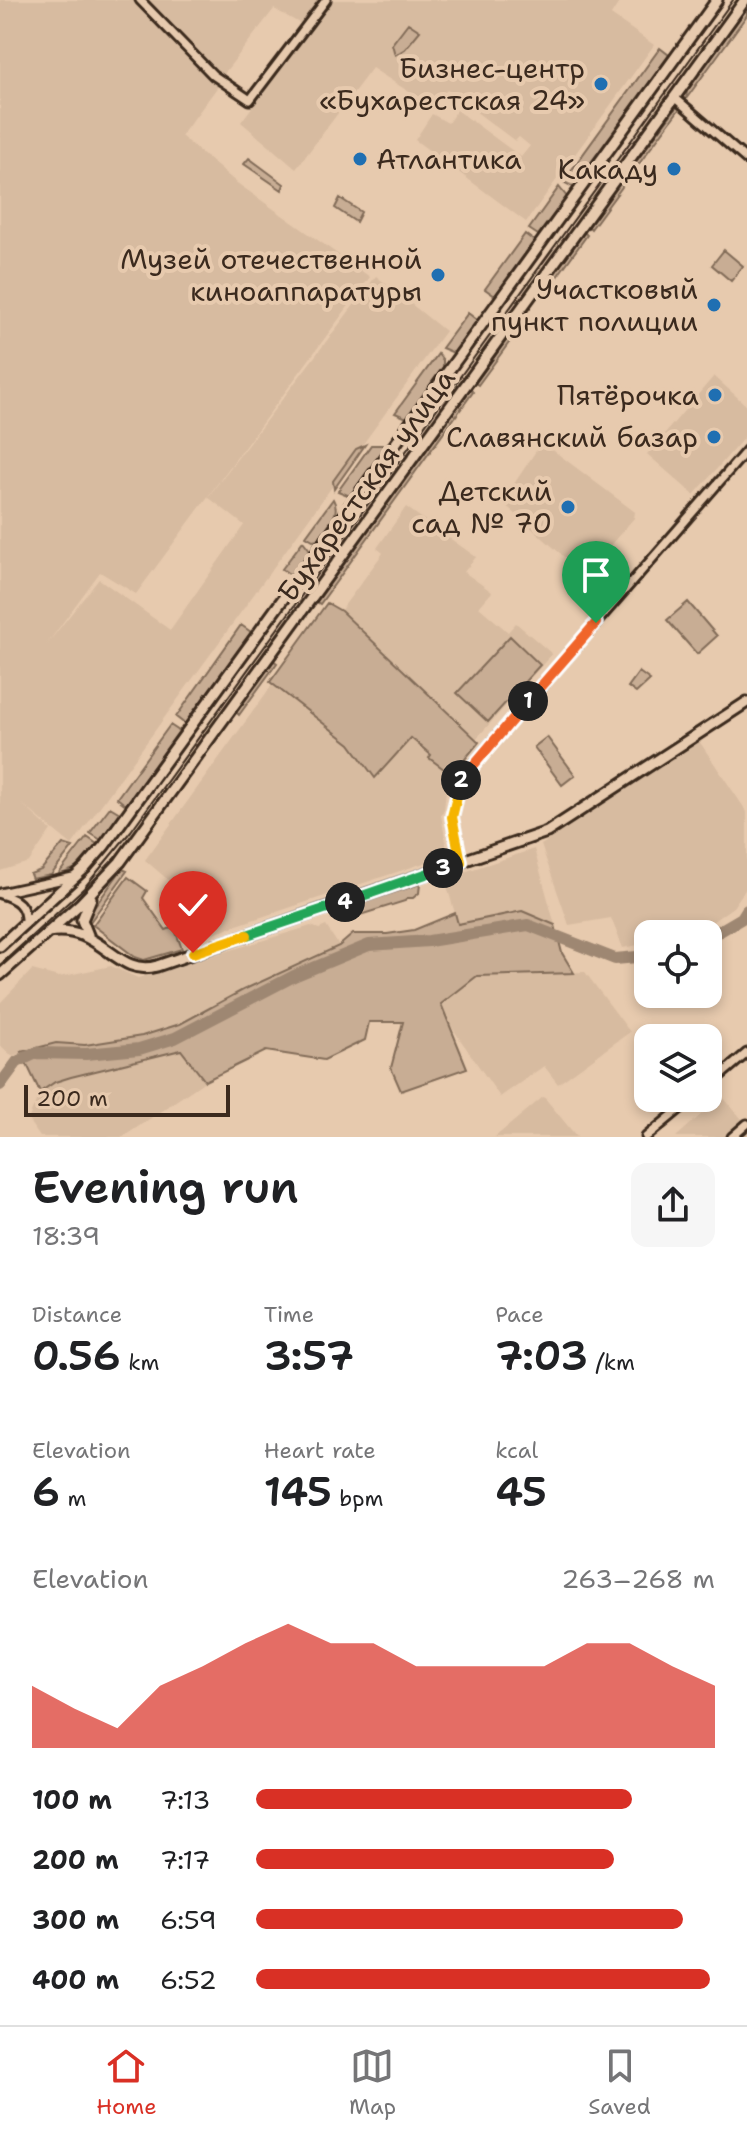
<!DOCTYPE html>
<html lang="en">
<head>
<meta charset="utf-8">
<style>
	body { margin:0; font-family:"Shantell Sans",sans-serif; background:#f6f6f6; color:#202124; height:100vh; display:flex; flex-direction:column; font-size:30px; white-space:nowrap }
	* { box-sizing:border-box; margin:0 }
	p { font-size:26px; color:#757577 }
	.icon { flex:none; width:44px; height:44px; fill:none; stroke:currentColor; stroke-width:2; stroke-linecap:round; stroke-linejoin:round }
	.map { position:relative; height:1137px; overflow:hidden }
	.side { display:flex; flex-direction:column; background:#fff; flex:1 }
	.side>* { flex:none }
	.buttons { position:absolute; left:634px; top:920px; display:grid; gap:16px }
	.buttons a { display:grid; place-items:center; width:88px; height:88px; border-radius:16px; background:#fff; box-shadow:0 4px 12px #0003; font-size:40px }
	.scale { position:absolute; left:24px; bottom:20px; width:206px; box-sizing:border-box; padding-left:8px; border:4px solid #3b2a1e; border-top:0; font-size:22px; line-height:28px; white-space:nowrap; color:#3b2a1e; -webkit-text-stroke:6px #e7caae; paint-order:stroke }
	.pin { position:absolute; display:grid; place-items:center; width:68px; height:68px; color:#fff; margin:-82px -34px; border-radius:50% 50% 50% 0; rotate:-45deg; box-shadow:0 0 8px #0007 }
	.pin .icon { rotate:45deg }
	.km { position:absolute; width:40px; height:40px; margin:-20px; border-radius:50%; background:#222; color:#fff; font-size:22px; line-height:40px; text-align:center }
	.round { display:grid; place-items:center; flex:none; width:84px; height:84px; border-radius:16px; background:#f6f6f6 }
	.headline { display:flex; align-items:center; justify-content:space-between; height:136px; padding:0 32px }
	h1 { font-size:44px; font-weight:600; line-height:60px }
	.figures { display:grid; grid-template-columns:repeat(3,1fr); gap:12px; height:136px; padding:8px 32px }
	.figures div { display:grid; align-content:center }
	.figures b { font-size:40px; font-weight:600 }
	.figures small { font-size:22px; font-weight:400 }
	.figures p { font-size:22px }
	.chart { height:224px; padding:16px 32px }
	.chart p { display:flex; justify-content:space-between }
	.chart svg { width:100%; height:144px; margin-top:8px; fill:#d93025; opacity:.7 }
	ul { padding:0 32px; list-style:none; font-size:26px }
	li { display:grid; grid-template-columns:128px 96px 1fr; align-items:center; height:60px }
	li i { height:20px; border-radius:10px; background:#d93025 }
	.menu { display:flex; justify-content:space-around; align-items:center; height:112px; border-top:2px solid #e0e0e0; background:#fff; font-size:22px; color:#757577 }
	.menu a { display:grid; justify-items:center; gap:4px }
	.menu .active { color:#d93025 }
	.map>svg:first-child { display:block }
	.built { fill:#d7bba0 }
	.green { fill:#c8ad94; stroke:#826c59; stroke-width:2 }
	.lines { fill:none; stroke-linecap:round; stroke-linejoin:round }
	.river { stroke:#9e8772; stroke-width:12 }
	.street-casing { stroke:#3b2a1e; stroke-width:13 }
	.secondary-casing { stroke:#3b2a1e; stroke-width:15 }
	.street { stroke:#e7caae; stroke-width:7 }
	.secondary { stroke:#e7caae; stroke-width:9 }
	.tram { stroke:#3b2a1e; stroke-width:2 }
	.split-1-casing { stroke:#fff; stroke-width:16 }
	.split-2-casing { stroke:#fff; stroke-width:16 }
	.split-3-casing { stroke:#fff; stroke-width:16 }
	.split-4-casing { stroke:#fff; stroke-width:16 }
	.split-5-casing { stroke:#fff; stroke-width:16 }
	.split-6-casing { stroke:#fff; stroke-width:16 }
	.split-1 { stroke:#f0652b; stroke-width:10 }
	.split-2 { stroke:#f0652b; stroke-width:10 }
	.split-3 { stroke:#f5b400; stroke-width:10 }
	.split-4 { stroke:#22a559; stroke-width:10 }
	.split-5 { stroke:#22a559; stroke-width:10 }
	.split-6 { stroke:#f5b400; stroke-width:10 }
	.poi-dot { fill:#1f6fb2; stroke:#e7caae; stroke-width:3 }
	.labels { text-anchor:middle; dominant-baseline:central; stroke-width:8; stroke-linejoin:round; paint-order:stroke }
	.poi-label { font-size:28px; fill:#3b2a1e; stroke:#e7caae; text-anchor:end }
	.street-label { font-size:28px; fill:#3b2a1e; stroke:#e7caae }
</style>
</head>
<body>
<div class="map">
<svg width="747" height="1137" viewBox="0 0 747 1137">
	<rect width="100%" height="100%" fill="#e7caae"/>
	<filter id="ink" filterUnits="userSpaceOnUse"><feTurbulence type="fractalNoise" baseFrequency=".0125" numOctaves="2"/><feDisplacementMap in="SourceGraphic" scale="16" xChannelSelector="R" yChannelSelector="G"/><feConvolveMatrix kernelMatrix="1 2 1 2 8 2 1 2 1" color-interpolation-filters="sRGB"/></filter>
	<g filter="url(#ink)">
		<path class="built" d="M0,0H320L301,24L274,9L226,71L219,85L181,136L237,183L370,277L136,594L100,572L47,644L99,579L170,630L244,525L208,497L376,276L445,331L72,845L21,803L51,830L29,862L0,871Z
			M332,0H617L620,1L611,15L654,45L526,222L415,140L432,114L448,123L457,110L521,157L530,146L519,137L515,141L447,90L434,108L372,68L296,169L241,122Z
			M714,376L747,406V434L694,495L647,454Z
			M542,442L635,512L634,518L600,557H590L578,569L502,502Z
			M406,507L476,557L464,572L492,592L479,607L508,632L516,623L552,654L476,739L341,610L383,553L377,548Z
			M272,685L350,745L374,778L411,738L431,756L429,758L452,776L447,782L444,809L441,815L448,855L198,938L180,890L145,860Z
			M699,741L747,812V887L733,907L695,934H648V943L623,948L611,918L569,925L541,845Z
			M534,849L555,925L522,911L458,924L447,886L449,877Z
			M311,926L319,929L326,926L339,946L243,990L179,1024L142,1036L85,1045L56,1043L12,1056L0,1045V1003L32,970L59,977L111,966L138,978Z
			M585,972L630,1032L558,1084L544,1066L500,1097L428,993L477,976Z
			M181,1050L205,1081L123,1137H40L28,1120L40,1092L55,1082Z
			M722,1096L747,1125V1137H676Z
			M544,1097L577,1137H495L543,1097Z"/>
		<path class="green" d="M747,7V15L686,99L687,91Z
			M408,23L420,31L405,49L395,55L392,44Z
			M660,48L669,55L573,187L563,182Z
			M676,108H680L591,229L588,226Z
			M249,158L284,184L282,190L244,164Z
			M559,187L567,197L538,235L529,229Z
			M340,198L361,212L356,222L335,208Z
			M584,232L587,235L546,292L543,289Z
			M525,234L534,241L495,296L485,289Z
			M724,250L743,266L731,281L712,265Z
			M468,313L477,320L454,353L442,348Z
			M515,327L519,329L478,385L475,383Z
			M438,354L443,360V367L407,418L395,413Z
			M470,389L473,392L320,604L316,602Z
			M365,445L334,489L333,481L356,449Z
			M371,445H382L385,448L350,496L338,491Z
			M333,499C342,514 327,527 318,539L313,540L306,536Z
			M303,541L310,550L292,576L282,569Z
			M688,602L717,636L697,654L667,620Z
			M327,603L341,611L479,742L452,775L429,758L431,755L411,738L375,778L350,744L270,682Z
			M241,625L251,632L185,724L176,717Z
			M510,636L540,665L488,722L457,693Z
			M273,660L277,663L239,715L236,712Z
			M639,672L650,680L636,693L628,687Z
			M170,725L179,731L126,805L117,798Z
			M547,737L575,775L562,785L534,747Z
			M110,807L120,813L101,840L90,833Z
			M87,837L97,844L76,868L57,876Z
			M63,844L73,847L51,875L32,879L30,874L41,870Z
			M122,869L127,871L90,922L87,920L88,916Z
			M128,877L147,891L143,898L166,930L174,927L182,949L144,960L135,957L93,925Z
			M420,884L419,893L413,898H407L405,901L341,921L332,918L333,913Z
			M522,911L555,925L562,953L574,973L477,976L441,1004L467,1068L401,1091L391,1068L403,1022H369L365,1040L324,1060L266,1051L205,1081L181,1050L71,1077L55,1082L40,1092L21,1052L56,1043L85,1045L142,1036L180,1024L243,990L339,946L353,934H387L414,930L455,913L458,924Z"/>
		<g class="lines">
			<path class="river" d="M708,938L742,918L747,910
				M0,1085L17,1062L36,1053L86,1054L139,1049L175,1038L294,976L369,945L429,941L528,925L615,959L648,956"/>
			<g class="street-casing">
				<path id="street" d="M140,0L213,75L250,100L326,0
					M674,97L747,160
					M461,862L452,817L462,777L747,450
					M0,893L73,877
					M0,894C17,899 26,905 25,924
					M708,1086L747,1053
					M646,1137L693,1098
					M732,1137L747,1124"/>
			</g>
			<g class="secondary-casing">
				<path id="secondary" d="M48,932C102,923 115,978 157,966L547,832L747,702
					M88,935L82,920L91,898
					M0,946L85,868L104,846L717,0
					M0,975L81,903L120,862L745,0"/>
			</g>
			<use href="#street" class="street"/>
			<use href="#secondary" class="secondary"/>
			<path class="tram" d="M0,965L84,888L131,831L733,0"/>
		</g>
	</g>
	<g class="lines" filter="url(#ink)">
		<g class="split-1-casing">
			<path id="split-1" d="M528,701L596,623"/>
		</g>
		<g class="split-2-casing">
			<path id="split-2" d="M461,780L528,701"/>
		</g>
		<g class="split-3-casing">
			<path id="split-3" d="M443,868L461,862L452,817L461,780"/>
		</g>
		<g class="split-4-casing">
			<path id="split-4" d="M345,902L443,868"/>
		</g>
		<g class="split-5-casing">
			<path id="split-5" d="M247,935L345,902"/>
		</g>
		<g class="split-6-casing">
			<path id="split-6" d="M193,953L247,935"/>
		</g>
		<use href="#split-1" class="split-1"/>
		<use href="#split-2" class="split-2"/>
		<use href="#split-3" class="split-3"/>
		<use href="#split-4" class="split-4"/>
		<use href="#split-5" class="split-5"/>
		<use href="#split-6" class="split-6"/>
	</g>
	<g class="poi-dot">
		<circle cx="601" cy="84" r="8"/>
		<circle cx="360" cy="159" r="8"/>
		<circle cx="674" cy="169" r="8"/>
		<circle cx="438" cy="275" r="8"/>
		<circle cx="714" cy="305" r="8"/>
		<circle cx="715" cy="395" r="8"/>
		<circle cx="714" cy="437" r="8"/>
		<circle cx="568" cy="507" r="8"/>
	</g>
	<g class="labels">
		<g class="poi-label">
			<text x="585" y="68">Бизнес-центр<tspan x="585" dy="32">«Бухарестская 24»</tspan></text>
			<text x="376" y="159" text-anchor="start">Атлантика</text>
			<text x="658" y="169">Какаду</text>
			<text x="422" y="259">Музей отечественной<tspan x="422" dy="32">киноаппаратуры</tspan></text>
			<text x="698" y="289">Участковый<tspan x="698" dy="32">пункт полиции</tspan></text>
			<text x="699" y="395">Пятёрочка</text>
			<text x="698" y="437">Славянский базар</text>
			<text x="552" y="491">Детский<tspan x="552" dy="32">сад № 70</tspan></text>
		</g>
		<g class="street-label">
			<text transform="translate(366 485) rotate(-54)">Бухарестская улица</text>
		</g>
	</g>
</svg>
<div class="buttons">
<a><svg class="icon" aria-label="locate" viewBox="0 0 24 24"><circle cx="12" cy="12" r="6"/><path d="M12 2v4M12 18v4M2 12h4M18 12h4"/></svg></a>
<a><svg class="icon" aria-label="layers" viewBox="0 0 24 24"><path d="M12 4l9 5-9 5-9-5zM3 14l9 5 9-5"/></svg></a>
</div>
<div class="scale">200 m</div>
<div class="pin" style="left:596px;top:623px;background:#1e9e55"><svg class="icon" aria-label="arrive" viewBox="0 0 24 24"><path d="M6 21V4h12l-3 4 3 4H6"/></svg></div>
<div class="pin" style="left:193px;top:953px;background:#d93025"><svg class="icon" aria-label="check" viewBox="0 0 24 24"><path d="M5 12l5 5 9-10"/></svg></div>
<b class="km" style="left:528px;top:701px">1</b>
<b class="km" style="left:461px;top:780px">2</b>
<b class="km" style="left:443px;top:868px">3</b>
<b class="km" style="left:345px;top:902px">4</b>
</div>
<section class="side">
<div class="headline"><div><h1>Evening run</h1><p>18:39</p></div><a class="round"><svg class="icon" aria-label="share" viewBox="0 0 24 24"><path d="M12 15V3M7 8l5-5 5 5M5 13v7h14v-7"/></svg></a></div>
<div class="figures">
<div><p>Distance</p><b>0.56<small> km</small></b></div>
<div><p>Time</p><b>3:57</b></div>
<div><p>Pace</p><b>7:03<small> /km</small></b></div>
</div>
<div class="figures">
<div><p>Elevation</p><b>6<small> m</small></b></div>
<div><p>Heart rate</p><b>145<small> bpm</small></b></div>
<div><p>kcal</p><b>45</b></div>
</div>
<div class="chart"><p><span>Elevation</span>263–268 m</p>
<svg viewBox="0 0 160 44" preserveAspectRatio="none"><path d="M0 44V25L10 32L20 38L30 25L40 19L50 12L60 6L70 12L80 12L90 19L100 19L110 19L120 19L130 12L140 12L150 19L160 25V44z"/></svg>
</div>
<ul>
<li><b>100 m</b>7:13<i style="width:82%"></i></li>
<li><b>200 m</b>7:17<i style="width:78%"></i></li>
<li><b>300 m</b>6:59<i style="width:93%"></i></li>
<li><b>400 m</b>6:52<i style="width:99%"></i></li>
</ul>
</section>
<nav class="menu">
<a class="active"><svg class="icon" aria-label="home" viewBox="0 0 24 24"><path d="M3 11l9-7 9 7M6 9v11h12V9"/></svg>Home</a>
<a><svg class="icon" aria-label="map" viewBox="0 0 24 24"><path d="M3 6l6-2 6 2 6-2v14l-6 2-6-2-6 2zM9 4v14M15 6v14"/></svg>Map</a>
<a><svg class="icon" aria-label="saved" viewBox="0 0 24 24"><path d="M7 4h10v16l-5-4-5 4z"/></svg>Saved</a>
</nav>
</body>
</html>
